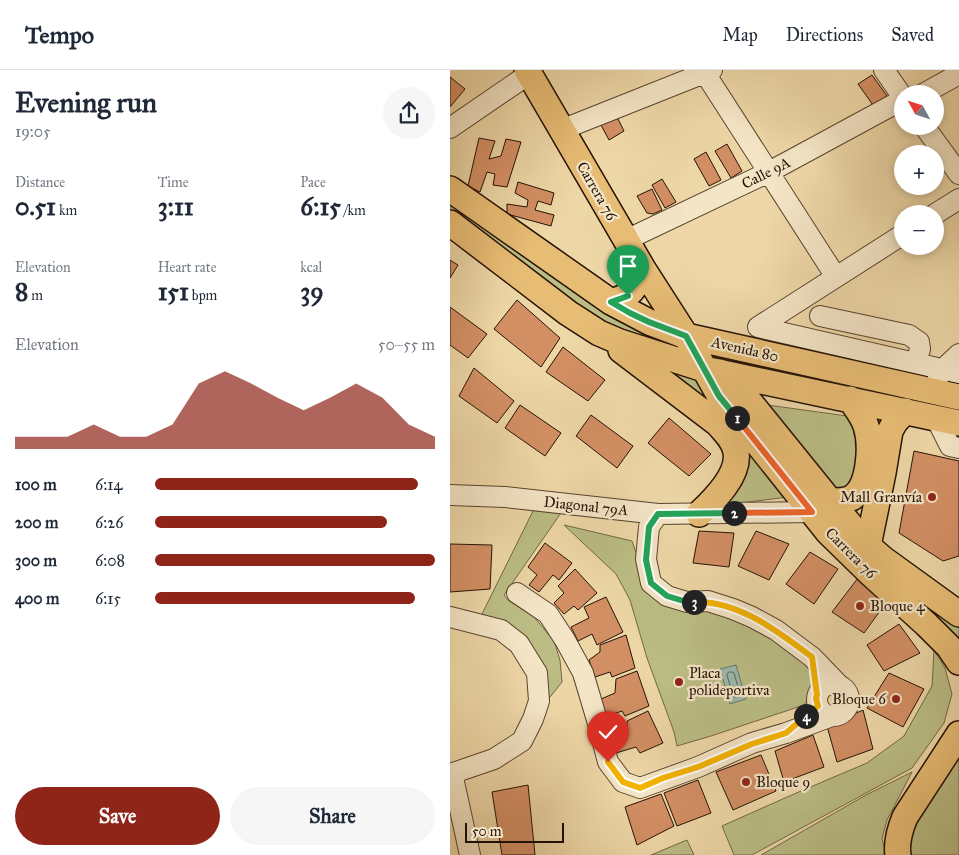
<!DOCTYPE html>
<html lang="en">
<head>
<meta charset="utf-8">
<style>
	body { margin:0; font-family:"IM FELL Great Primer",serif; background:#f6f6f7; color:#1f2937; height:100vh; display:flex; flex-direction:column; font-size:19px; white-space:nowrap }
	* { box-sizing:border-box; margin:0 }
	p { font-size:16px; color:#747a83 }
	.icon { flex:none; width:28px; height:28px; fill:none; stroke:currentColor; stroke-width:2; stroke-linecap:round; stroke-linejoin:round }
	.map { position:relative; flex:1; overflow:hidden }
	.side { display:flex; flex-direction:column; background:#fff; width:450px }
	.side>* { flex:none }
	.needle { width:32px; rotate:310deg }
	.controls { position:absolute; left:444px; top:15px; display:grid; gap:10px }
	.controls a { display:grid; place-items:center; width:50px; height:50px; border-radius:50%; background:#fff; box-shadow:0 2px 8px #0003; font-size:25px }
	.scale { position:absolute; left:15px; bottom:12px; width:99px; box-sizing:border-box; padding-left:5px; border:2px solid #251206; border-top:0; font-size:14px; line-height:18px; white-space:nowrap; color:#251206; -webkit-text-stroke:4px #f4e5c6; paint-order:stroke }
	.pin { position:absolute; display:grid; place-items:center; width:42px; height:42px; color:#fff; margin:-51px -21px; border-radius:50% 50% 50% 0; rotate:-45deg; box-shadow:0 0 5px #0007 }
	.pin .icon { rotate:45deg }
	.km { position:absolute; width:25px; height:25px; margin:-12px; border-radius:50%; background:#222; color:#fff; font-size:14px; line-height:25px; text-align:center }
	.round { display:grid; place-items:center; flex:none; width:52px; height:52px; border-radius:26px; background:#f6f6f7 }
	.overview { display:flex; align-items:center; justify-content:space-between; height:85px; padding:0 15px }
	h1 { font-size:28px; font-weight:700; line-height:38px }
	.metrics { display:grid; grid-template-columns:repeat(3,1fr); gap:8px; height:85px; padding:5px 15px }
	.metrics div { display:grid; align-content:center }
	.metrics b { font-size:25px; font-weight:700 }
	.metrics small { font-size:14px; font-weight:400 }
	.metrics p { font-size:14px }
	.chart { height:140px; padding:10px 15px }
	.chart p { display:flex; justify-content:space-between }
	.chart svg { width:100%; height:90px; margin-top:5px; fill:#8f2418; opacity:.7 }
	.button { display:flex; gap:10px; margin-top:auto; padding:10px 15px }
	.button a { flex:1; height:58px; border-radius:30px; background:#8f2418; color:#fff; font-size:20px; font-weight:700; line-height:58px; text-align:center }
	.button a+a { background:#f6f6f7; color:#1f2937 }
	ul { padding:0 15px; list-style:none; font-size:16px }
	li { display:grid; grid-template-columns:80px 60px 1fr; align-items:center; height:38px }
	li i { height:12px; border-radius:6px; background:#8f2418 }
	header { display:flex; align-items:center; gap:30px; box-sizing:border-box; height:70px; padding:0 25px; background:#fff; border-bottom:1px solid #e0e1e3 }
	header strong { font-size:24px }
	nav { display:flex; gap:28px; margin-inline-start:auto; font-size:18px }
	main { display:flex; flex:1; min-height:0 }
	.map>svg:first-child { display:block }
	.green { fill:#bbbd85; stroke:#706846 }
	.water { fill:#9ab9ac; stroke:#6b766a }
	.lines { fill:none; stroke-linecap:round; stroke-linejoin:round }
	.shore { stroke:#606659; stroke-width:1 }
	.building { fill:#d38f64; stroke:#251206 }
	.minor-casing { stroke:#57432e; stroke-width:22 }
	.major-casing { stroke:#251206; stroke-width:28 }
	.minor { stroke:#f4e5c6; stroke-width:20 }
	.major { stroke:#e7bc74; stroke-width:25 }
	.split-1-casing { stroke:#fff; stroke-width:10 }
	.split-2-casing { stroke:#fff; stroke-width:10 }
	.split-3-casing { stroke:#fff; stroke-width:10 }
	.split-4-casing { stroke:#fff; stroke-width:10 }
	.split-5-casing { stroke:#fff; stroke-width:10 }
	.split-1 { stroke:#22a559; stroke-width:6 }
	.split-2 { stroke:#f0652b; stroke-width:6 }
	.split-3 { stroke:#22a559; stroke-width:6 }
	.split-4 { stroke:#f5b400; stroke-width:6 }
	.split-5 { stroke:#f5b400; stroke-width:6 }
	.poi-dot { fill:#8f2418; stroke:#f4e5c6; stroke-width:2 }
	.labels { text-anchor:middle; dominant-baseline:central; stroke-width:4.5; stroke-linejoin:round; paint-order:stroke }
	.street-label { font-size:15px; fill:#251206; stroke:#f4e5c6 }
	.poi-label { font-size:15px; fill:#251206; stroke:#f4e5c6; text-anchor:start }
</style>
</head>
<body>
<header>
<strong>Tempo</strong>
<nav><a>Map</a><a>Directions</a><a>Saved</a></nav>
</header>
<main>
<section class="side">
<div class="overview"><div><h1>Evening run</h1><p>19:05</p></div><a class="round"><svg class="icon" aria-label="share" viewBox="0 0 24 24"><path d="M12 15V3M7 8l5-5 5 5M5 13v7h14v-7"/></svg></a></div>
<div class="metrics">
<div><p>Distance</p><b>0.51<small> km</small></b></div>
<div><p>Time</p><b>3:11</b></div>
<div><p>Pace</p><b>6:15<small> /km</small></b></div>
</div>
<div class="metrics">
<div><p>Elevation</p><b>8<small> m</small></b></div>
<div><p>Heart rate</p><b>151<small> bpm</small></b></div>
<div><p>kcal</p><b>39</b></div>
</div>
<div class="chart"><p><span>Elevation</span>50–55 m</p>
<svg viewBox="0 0 160 44" preserveAspectRatio="none"><path d="M0 44V38L10 38L20 38L30 32L40 38L50 38L60 32L70 12L80 6L90 12L100 19L110 25L120 19L130 12L140 19L150 32L160 38V44z"/></svg>
</div>
<ul>
<li><b>100 m</b>6:14<i style="width:94%"></i></li>
<li><b>200 m</b>6:26<i style="width:83%"></i></li>
<li><b>300 m</b>6:08<i style="width:100%"></i></li>
<li><b>400 m</b>6:15<i style="width:93%"></i></li>
</ul>
<div class="button"><a>Save</a><a>Share</a></div>
</section>
<div class="map">
<svg width="509" height="785" viewBox="0 0 509 785">
	<rect width="100%" height="100%" fill="#eed7a7"/>
	<filter id="stains"><feTurbulence type="fractalNoise" baseFrequency=".004" numOctaves="4"/><feColorMatrix values="0 0 0 0 .2 0 0 0 0 .09 0 0 0 0 .02 0 0 0 .5 -.17"/></filter>
	<radialGradient id="worn" r=".72"><stop offset=".6" stop-color="#630" stop-opacity="0"/><stop offset="1" stop-color="#630" stop-opacity=".3"/></radialGradient>
	<path class="green" d="M0,131L78,187L138,232L157,243L210,263L219,279L149,253L0,144Z
		M201,298L245,308L271,345Z
		M310,334L397,346L404,351L412,377L405,411L396,419L388,420Z
		M288,363L338,427L267,436Z
		M85,437L113,440L54,525L59,531L84,547L104,571L110,590L112,612L96,632L62,560L32,544Z
		M114,455L182,471L198,517C242,532 286,547 327,570C338,576 348,584 359,592L363,621L354,635L261,666L227,676L224,662L197,588L180,530L166,504Z
		M426,492L509,554V581Z
		M484,580L495,598L502,624L494,653L462,698L302,785H284L272,756L344,724L417,693L454,666L482,616Z
		M509,679V785H457L465,748Z
		M462,702L437,750L432,769L437,785H311L416,725Z
		M237,770L244,785H201Z"/>
	<path class="water" d="M286,595L296,629L280,634L270,599Z"/>
	<g class="lines">
		<path class="shore" d="M279,602H282L284,603L290,624L288,627H285L283,626L277,605Z"/>
	</g>
	<path class="building" d="M422,5L437,26L423,35L408,14Z
		M0,7L15,19L0,37Z
		M167,47L174,61L159,70L151,55Z
		M29,68L45,71L39,89L51,86L56,69L71,72L57,117L43,115L45,104L37,102L30,122L18,116Z
		M277,74L292,101L281,108L265,81Z
		M256,82L271,110L259,116L244,89Z
		M212,109L226,132L215,138L202,115Z
		M68,112L104,123L101,135L88,131L85,140L104,145L101,156L57,144V134L77,137L78,130L65,123Z
		M202,119L212,140L203,144L197,143L187,126Z
		M0,190L8,195L0,208Z
		M67,230L110,268L91,297L44,259Z
		M0,237L37,264L18,288L0,275Z
		M113,277L155,310L138,331L96,302Z
		M24,298L64,331L47,353L9,326Z
		M70,335L111,363L95,386L55,358Z
		M141,345L183,376L167,398L126,366Z
		M219,348L261,384L239,406L198,373Z
		M464,381L509,391V486L493,491L449,463Z
		M249,461L284,463L279,497L243,493Z
		M306,461L339,474L319,510L288,496Z
		M95,473L122,493L109,510L103,505L89,522L79,515L87,505L78,497Z
		M0,474L42,475L40,519L0,522Z
		M360,482L388,499L364,534L336,514Z
		M125,499L147,523L128,540L124,536L114,544L104,533L114,523L108,516Z
		M408,508L438,530L414,563L382,542Z
		M156,527L173,562L147,575L142,564L128,571L121,557L139,548L134,537Z
		M449,554L470,583L434,601L417,575Z
		M176,565L185,598L162,607L160,602L145,607L139,590L150,582V575Z
		M187,601L199,636L175,646L172,641L155,647L151,629L165,623L166,609Z
		M439,603L474,619L453,657L417,638Z
		M413,640L423,679L387,692L377,656Z
		M198,641L213,673L190,683L186,677L166,683L161,666L177,659V651Z
		M363,665L374,697L334,712L325,681Z
		M311,685L326,721L283,740L266,702Z
		M248,710L261,743L227,756L214,723Z
		M78,715L85,785H52L42,722Z
		M211,724L224,756L187,775L175,737Z"/>
	<g class="lines">
		<g class="minor-casing">
			<path id="minor" d="M253,0L386,207
				M434,0L452,26
				M473,24L509,4
				M474,56L509,104
				M0,58L79,4
				M111,60L262,0
				M485,144L509,129
				M176,170L319,102L452,30
				M370,246L459,265L469,272L470,279L466,293
				M308,257L509,303
				M308,257L452,165
				M488,308L493,299L509,284
				M486,348L500,376L509,378
				M0,425L55,427L208,444L362,442
				M208,444L199,457L196,489L201,513L217,526L237,532L258,531L283,539L302,547L326,560L362,587L388,614
				M67,523L98,544L115,570L133,603L147,650L158,692L173,712L190,718L248,697L302,673L336,663L382,646
				M0,547L51,560L69,574L87,603L89,631L83,649L72,671L44,689L0,704
				M367 630a16 16 0 1 1 32 0a16 16 0 1 1-32 0Z
				M2,703L20,785"/>
		</g>
		<g class="major-casing">
			<path id="major" d="M77,0L193,199L236,266L269,325L378,462L421,504L477,555L499,577L509,592
				M0,119L161,232L199,252L236,266L509,327
				M0,153L118,243L149,263L170,272L254,299L509,353
				M161,232C182,226 185,218 193,199
				M171,280L267,353C275,362 284,370 286,382C290,405 264,430 249,444
				M270,302L299,331L380,431L418,476L433,489L509,544
				M380,431C387,431 396,432 403,427C420,415 422,375 416,356C413,346 406,338 400,329
				M418,476L433,403L440,361L445,352L455,341
				M448,785C446,772 450,759 455,747L509,664"/>
		</g>
		<use href="#minor" class="minor"/>
		<use href="#major" class="major"/>
	</g>
	<g class="lines">
		<g class="split-1-casing">
			<path id="split-1" d="M178,226L161,232L180,243L199,252L236,266L269,326L287,348"/>
		</g>
		<g class="split-2-casing">
			<path id="split-2" d="M284,443L362,442L287,348"/>
		</g>
		<g class="split-3-casing">
			<path id="split-3" d="M244,532H237L217,526L201,513L196,490L199,457L208,444L284,443"/>
		</g>
		<g class="split-4-casing">
			<path id="split-4" d="M244,532C288,530 329,562 362,587L367,625L366,628L368,636L356,646"/>
		</g>
		<g class="split-5-casing">
			<path id="split-5" d="M158,692L173,712L190,718L213,708L248,697L302,674L336,663L356,646"/>
		</g>
		<use href="#split-1" class="split-1"/>
		<use href="#split-2" class="split-2"/>
		<use href="#split-3" class="split-3"/>
		<use href="#split-4" class="split-4"/>
		<use href="#split-5" class="split-5"/>
	</g>
	<g class="poi-dot">
		<circle cx="482" cy="427" r="5"/>
		<circle cx="410" cy="536" r="5"/>
		<circle cx="229" cy="612" r="5"/>
		<circle cx="446" cy="629" r="5"/>
		<circle cx="296" cy="712" r="5"/>
	</g>
	<g class="labels">
		<g class="street-label">
			<text transform="translate(316 103) rotate(-27)">Calle 9A</text>
			<text transform="translate(147 121) rotate(60)">Carrera 76</text>
			<text transform="translate(295 279) rotate(13)">Avenida 80</text>
			<text transform="translate(136 436) rotate(6)">Diagonal 79A</text>
			<text transform="translate(401 483) rotate(45)">Carrera 76</text>
		</g>
		<g class="poi-label">
			<text x="472" y="427" text-anchor="end">Mall Granvía</text>
			<text x="420" y="536">Bloque 4</text>
			<text x="239" y="603">Placa<tspan x="239" dy="17">polideportiva</tspan></text>
			<text x="436" y="629" text-anchor="end">Bloque 6</text>
			<text x="306" y="712">Bloque 9</text>
		</g>
	</g>
	<rect width="100%" height="100%" filter="url(#stains)"/>
	<rect width="100%" height="100%" fill="url(#worn)"/>
</svg>
<div class="controls">
<a><svg class="needle" viewBox="-14 -14 28 28"><path d="M0-13l5 13h-10z" fill="#e53935"/><path d="M0 13l5-13h-10z" fill="#747a83"/></svg></a>
<a>+</a>
<a>−</a>
</div>
<div class="scale">50 m</div>
<div class="pin" style="left:178px;top:226px;background:#1e9e55"><svg class="icon" aria-label="arrive" viewBox="0 0 24 24"><path d="M6 21V4h12l-3 4 3 4H6"/></svg></div>
<div class="pin" style="left:158px;top:692px;background:#d93025"><svg class="icon" aria-label="check" viewBox="0 0 24 24"><path d="M5 12l5 5 9-10"/></svg></div>
<b class="km" style="left:287px;top:348px">1</b>
<b class="km" style="left:284px;top:443px">2</b>
<b class="km" style="left:244px;top:532px">3</b>
<b class="km" style="left:356px;top:646px">4</b>
</div>
</main>
</body>
</html>
